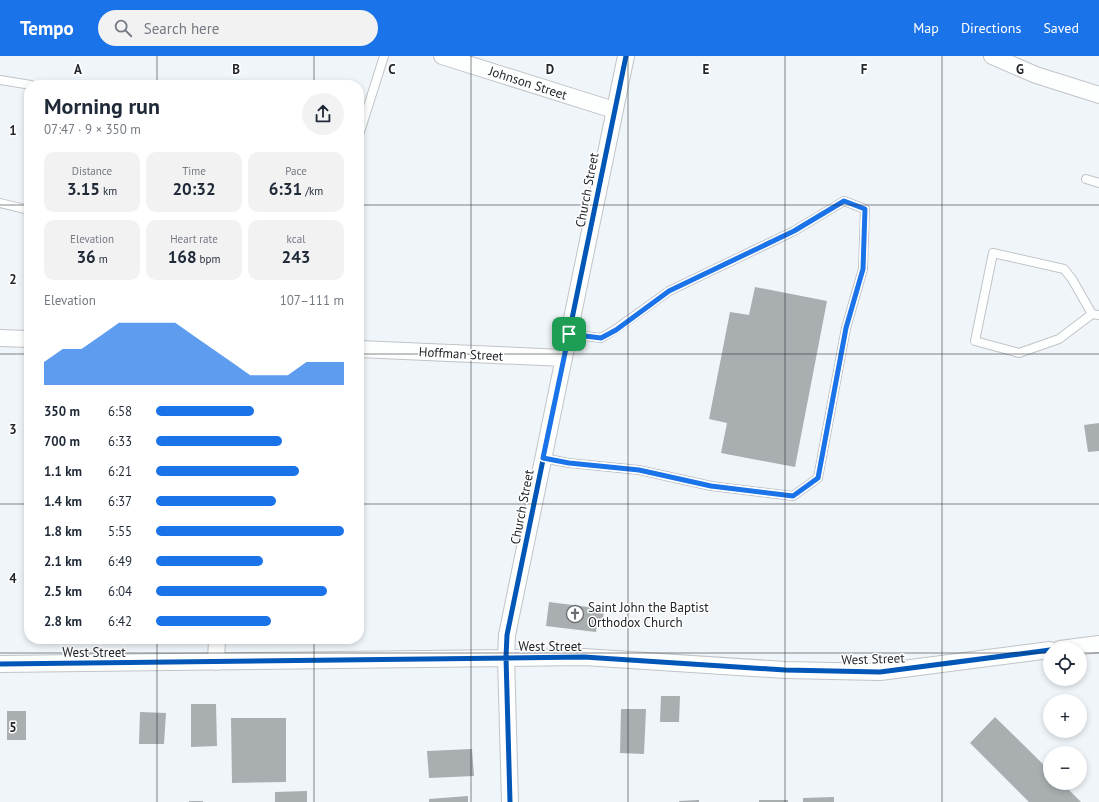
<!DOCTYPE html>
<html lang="en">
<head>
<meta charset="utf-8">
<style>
	body { margin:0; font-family:"PT Sans",sans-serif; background:#f2f2f3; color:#1f2937; height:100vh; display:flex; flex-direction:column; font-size:15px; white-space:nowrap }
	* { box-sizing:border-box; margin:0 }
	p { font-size:13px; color:#747a83 }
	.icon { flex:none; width:22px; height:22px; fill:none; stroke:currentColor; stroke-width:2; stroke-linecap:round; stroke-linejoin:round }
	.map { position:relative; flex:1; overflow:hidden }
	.drawer { position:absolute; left:24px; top:24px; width:340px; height:564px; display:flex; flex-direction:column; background:#fff; border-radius:16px; box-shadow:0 2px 6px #0003 }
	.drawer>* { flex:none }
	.controls { position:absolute; left:1043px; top:586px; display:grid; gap:8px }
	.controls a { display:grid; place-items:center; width:44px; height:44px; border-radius:50%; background:#fff; box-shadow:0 2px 6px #0003; font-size:20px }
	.pin { position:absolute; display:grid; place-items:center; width:34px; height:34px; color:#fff; margin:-17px; border-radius:8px; box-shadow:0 2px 6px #0006 }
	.round { display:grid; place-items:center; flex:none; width:42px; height:42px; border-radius:21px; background:#f2f2f3 }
	.overview { display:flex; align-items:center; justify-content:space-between; height:68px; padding:0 20px }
	h1 { font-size:22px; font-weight:700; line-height:30px }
	.metrics { display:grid; grid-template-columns:repeat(3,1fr); gap:6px; height:68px; padding:4px 20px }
	.metrics div { display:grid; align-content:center; border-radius:10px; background:#f2f2f3; text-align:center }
	.metrics b { font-size:17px; font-weight:700 }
	.metrics small { font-size:11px; font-weight:400 }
	.metrics p { font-size:11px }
	.chart { height:112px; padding:8px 20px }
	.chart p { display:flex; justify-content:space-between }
	.chart svg { width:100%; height:72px; margin-top:4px; fill:#1a73e8; opacity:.7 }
	ul { padding:0 20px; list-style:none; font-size:13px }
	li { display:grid; grid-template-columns:64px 48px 1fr; align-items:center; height:30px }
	li i { height:10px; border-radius:5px; background:#1a73e8 }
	header { display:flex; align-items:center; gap:24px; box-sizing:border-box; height:56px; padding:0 20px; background:#1a73e8; color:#fff }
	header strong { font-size:19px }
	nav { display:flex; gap:22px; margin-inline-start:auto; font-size:14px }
	.search { width:280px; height:36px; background:#f2f2f3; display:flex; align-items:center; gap:10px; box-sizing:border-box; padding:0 14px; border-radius:22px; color:#747a83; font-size:15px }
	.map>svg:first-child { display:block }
	.building { fill:#a9aeb1 }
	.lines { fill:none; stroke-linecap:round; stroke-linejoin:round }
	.service-casing { stroke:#c0c4c8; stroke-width:10 }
	.minor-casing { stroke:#c0c4c8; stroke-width:18 }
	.service { stroke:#fdfefe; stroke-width:8 }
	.minor { stroke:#fdfefe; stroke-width:16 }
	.cycleway-casing { stroke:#fff; stroke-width:8 }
	.cycleway { stroke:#0057b8; stroke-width:5 }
	.route-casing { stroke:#fff; stroke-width:8 }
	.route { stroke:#1a73e8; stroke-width:5 }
	.grid { fill:none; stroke:#23272b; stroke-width:1; stroke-opacity:0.55 }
	.labels { text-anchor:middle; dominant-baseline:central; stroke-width:3; stroke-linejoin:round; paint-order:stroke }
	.street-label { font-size:13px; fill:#23272b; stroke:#fff }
	.poi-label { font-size:13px; fill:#23272b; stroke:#fff; text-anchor:start }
	.grid-label { font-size:13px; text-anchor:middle; font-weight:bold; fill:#23272b; stroke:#fff; stroke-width:3; stroke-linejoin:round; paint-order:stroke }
</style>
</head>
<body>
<header>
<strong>Tempo</strong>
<div class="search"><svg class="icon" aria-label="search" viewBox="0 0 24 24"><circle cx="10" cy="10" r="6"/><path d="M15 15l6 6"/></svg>Search here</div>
<nav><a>Map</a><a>Directions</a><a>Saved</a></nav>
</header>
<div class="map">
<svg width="1099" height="746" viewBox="0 0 1099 746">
	<rect width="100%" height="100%" fill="#f0f5fa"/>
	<path class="building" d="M755,231L827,245L795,411L721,397L727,367L709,363L730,256L749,259Z
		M1099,367V395L1088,396L1084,369Z
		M549,546L604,553L603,563H598L596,576L546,570Z
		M661,640H680L679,666H660Z
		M191,648H216L217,690L191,691Z
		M621,653H646L644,698L620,697Z
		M7,655H26V684H7Z
		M140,656L166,657L164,688H139Z
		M995,661L1050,715V727H1062L1081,746H1029L970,687Z
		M231,662H286V726L232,727Z
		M472,693L474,720L429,722L427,695Z
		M307,735V746H275V736Z
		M468,740V746H429V743Z
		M834,741V746H803V742Z
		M699,744V746H679V745Z
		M759,744H788V746H759Z
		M189,745H203V746H189Z"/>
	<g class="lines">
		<g class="service-casing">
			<path id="service" d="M0,24L31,29
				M359,79L384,0
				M1086,123L1099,127
				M0,147L29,154
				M1092,258L1072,223L1064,213L993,197L975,285L1019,297L1059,283L1092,258L1099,259
				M543,402L569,407L639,414L711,430L793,440L818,422L846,272L863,213L865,153L844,145L794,175L669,235L616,273L601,282L569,278"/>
		</g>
		<g class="minor-casing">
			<path id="minor" d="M442,0L614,54
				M992,0L1036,19L1099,39
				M0,282L29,283
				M359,293L564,302
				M1060,593L1099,588
				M216,606L217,583
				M0,608L584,601L785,614L880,616L1050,594
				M510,746L506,601L507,579L626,0"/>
		</g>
		<use href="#service" class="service"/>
		<use href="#minor" class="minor"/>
		<g class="cycleway-casing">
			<path id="cycleway" d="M0,608L584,601L785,614L880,616L1050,594
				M510,746L506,601L507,579L626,0"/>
		</g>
		<use href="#cycleway" class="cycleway"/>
	</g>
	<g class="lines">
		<g class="route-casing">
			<path id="route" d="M844,145L865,153L863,213L846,272L818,422L793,440L711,430L639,414L569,407L543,402L569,278L601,282L616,274L669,235L794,175Z"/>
		</g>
		<use href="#route" class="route"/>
	</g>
	<path class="grid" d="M157,0V29M314,0V29M471,0V746M628,0V746M785,0V746M942,0V746M0,149H29M359,149H1099M0,298H29M359,298H1099M0,448H29M359,448H1099M157,583V746M314,583V746M0,597H1050M1080,597H1099"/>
	<defs>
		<g id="church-ring" transform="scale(0.9)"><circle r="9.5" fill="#fff" stroke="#6b6f73" stroke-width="1.5"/><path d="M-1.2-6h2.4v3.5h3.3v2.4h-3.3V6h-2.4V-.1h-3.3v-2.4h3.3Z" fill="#6b6f73"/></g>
	</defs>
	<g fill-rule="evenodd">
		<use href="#church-ring" x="575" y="558"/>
	</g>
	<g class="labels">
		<g class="street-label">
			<text transform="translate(528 27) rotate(18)">Johnson Street</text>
			<text transform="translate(587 134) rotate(-79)">Church Street</text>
			<text transform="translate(461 298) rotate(3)">Hoffman Street</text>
			<text transform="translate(522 451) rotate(-79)">Church Street</text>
			<text x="550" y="590">West Street</text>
			<text x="94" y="596">West Street</text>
			<text transform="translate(873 603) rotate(-2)">West Street</text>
		</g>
		<g class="poi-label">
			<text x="588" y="551">Saint John the Baptist<tspan x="588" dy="15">Orthodox Church</tspan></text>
		</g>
	</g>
	<g class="grid-label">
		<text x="78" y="18">A</text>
		<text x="236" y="18">B</text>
		<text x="392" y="18">C</text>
		<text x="550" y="18">D</text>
		<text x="706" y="18">E</text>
		<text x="864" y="18">F</text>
		<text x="1020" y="18">G</text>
		<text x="13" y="79">1</text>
		<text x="13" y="228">2</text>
		<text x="13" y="378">3</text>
		<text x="13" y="527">4</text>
		<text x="13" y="676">5</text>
	</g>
</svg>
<div class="controls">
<a><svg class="icon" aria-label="locate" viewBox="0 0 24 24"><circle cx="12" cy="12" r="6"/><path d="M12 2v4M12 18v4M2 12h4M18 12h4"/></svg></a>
<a>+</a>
<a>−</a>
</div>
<div class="pin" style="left:569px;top:278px;background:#1e9e55"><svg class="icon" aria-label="arrive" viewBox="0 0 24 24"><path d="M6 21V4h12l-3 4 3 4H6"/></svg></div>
<section class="drawer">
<div class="overview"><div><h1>Morning run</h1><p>07:47 · 9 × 350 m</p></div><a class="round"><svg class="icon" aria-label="share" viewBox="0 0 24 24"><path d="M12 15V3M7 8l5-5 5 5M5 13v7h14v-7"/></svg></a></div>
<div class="metrics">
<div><p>Distance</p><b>3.15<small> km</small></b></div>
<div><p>Time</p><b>20:32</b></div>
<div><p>Pace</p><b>6:31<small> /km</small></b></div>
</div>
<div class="metrics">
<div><p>Elevation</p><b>36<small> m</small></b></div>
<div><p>Heart rate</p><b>168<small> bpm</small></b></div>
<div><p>kcal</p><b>243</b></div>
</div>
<div class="chart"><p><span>Elevation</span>107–111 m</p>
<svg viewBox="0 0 160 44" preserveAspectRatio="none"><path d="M0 44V30L10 22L20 22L30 14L40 6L50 6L60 6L70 6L80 14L90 22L100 30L110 38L120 38L130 38L140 30L150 30L160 30V44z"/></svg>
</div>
<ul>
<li><b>350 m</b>6:58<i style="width:52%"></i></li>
<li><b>700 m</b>6:33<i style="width:67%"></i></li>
<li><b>1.1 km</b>6:21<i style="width:76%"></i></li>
<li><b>1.4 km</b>6:37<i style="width:64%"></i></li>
<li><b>1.8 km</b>5:55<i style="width:100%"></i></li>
<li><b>2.1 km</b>6:49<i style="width:57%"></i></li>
<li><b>2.5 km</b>6:04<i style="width:91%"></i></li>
<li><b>2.8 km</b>6:42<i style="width:61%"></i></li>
</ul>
</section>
</div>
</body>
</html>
